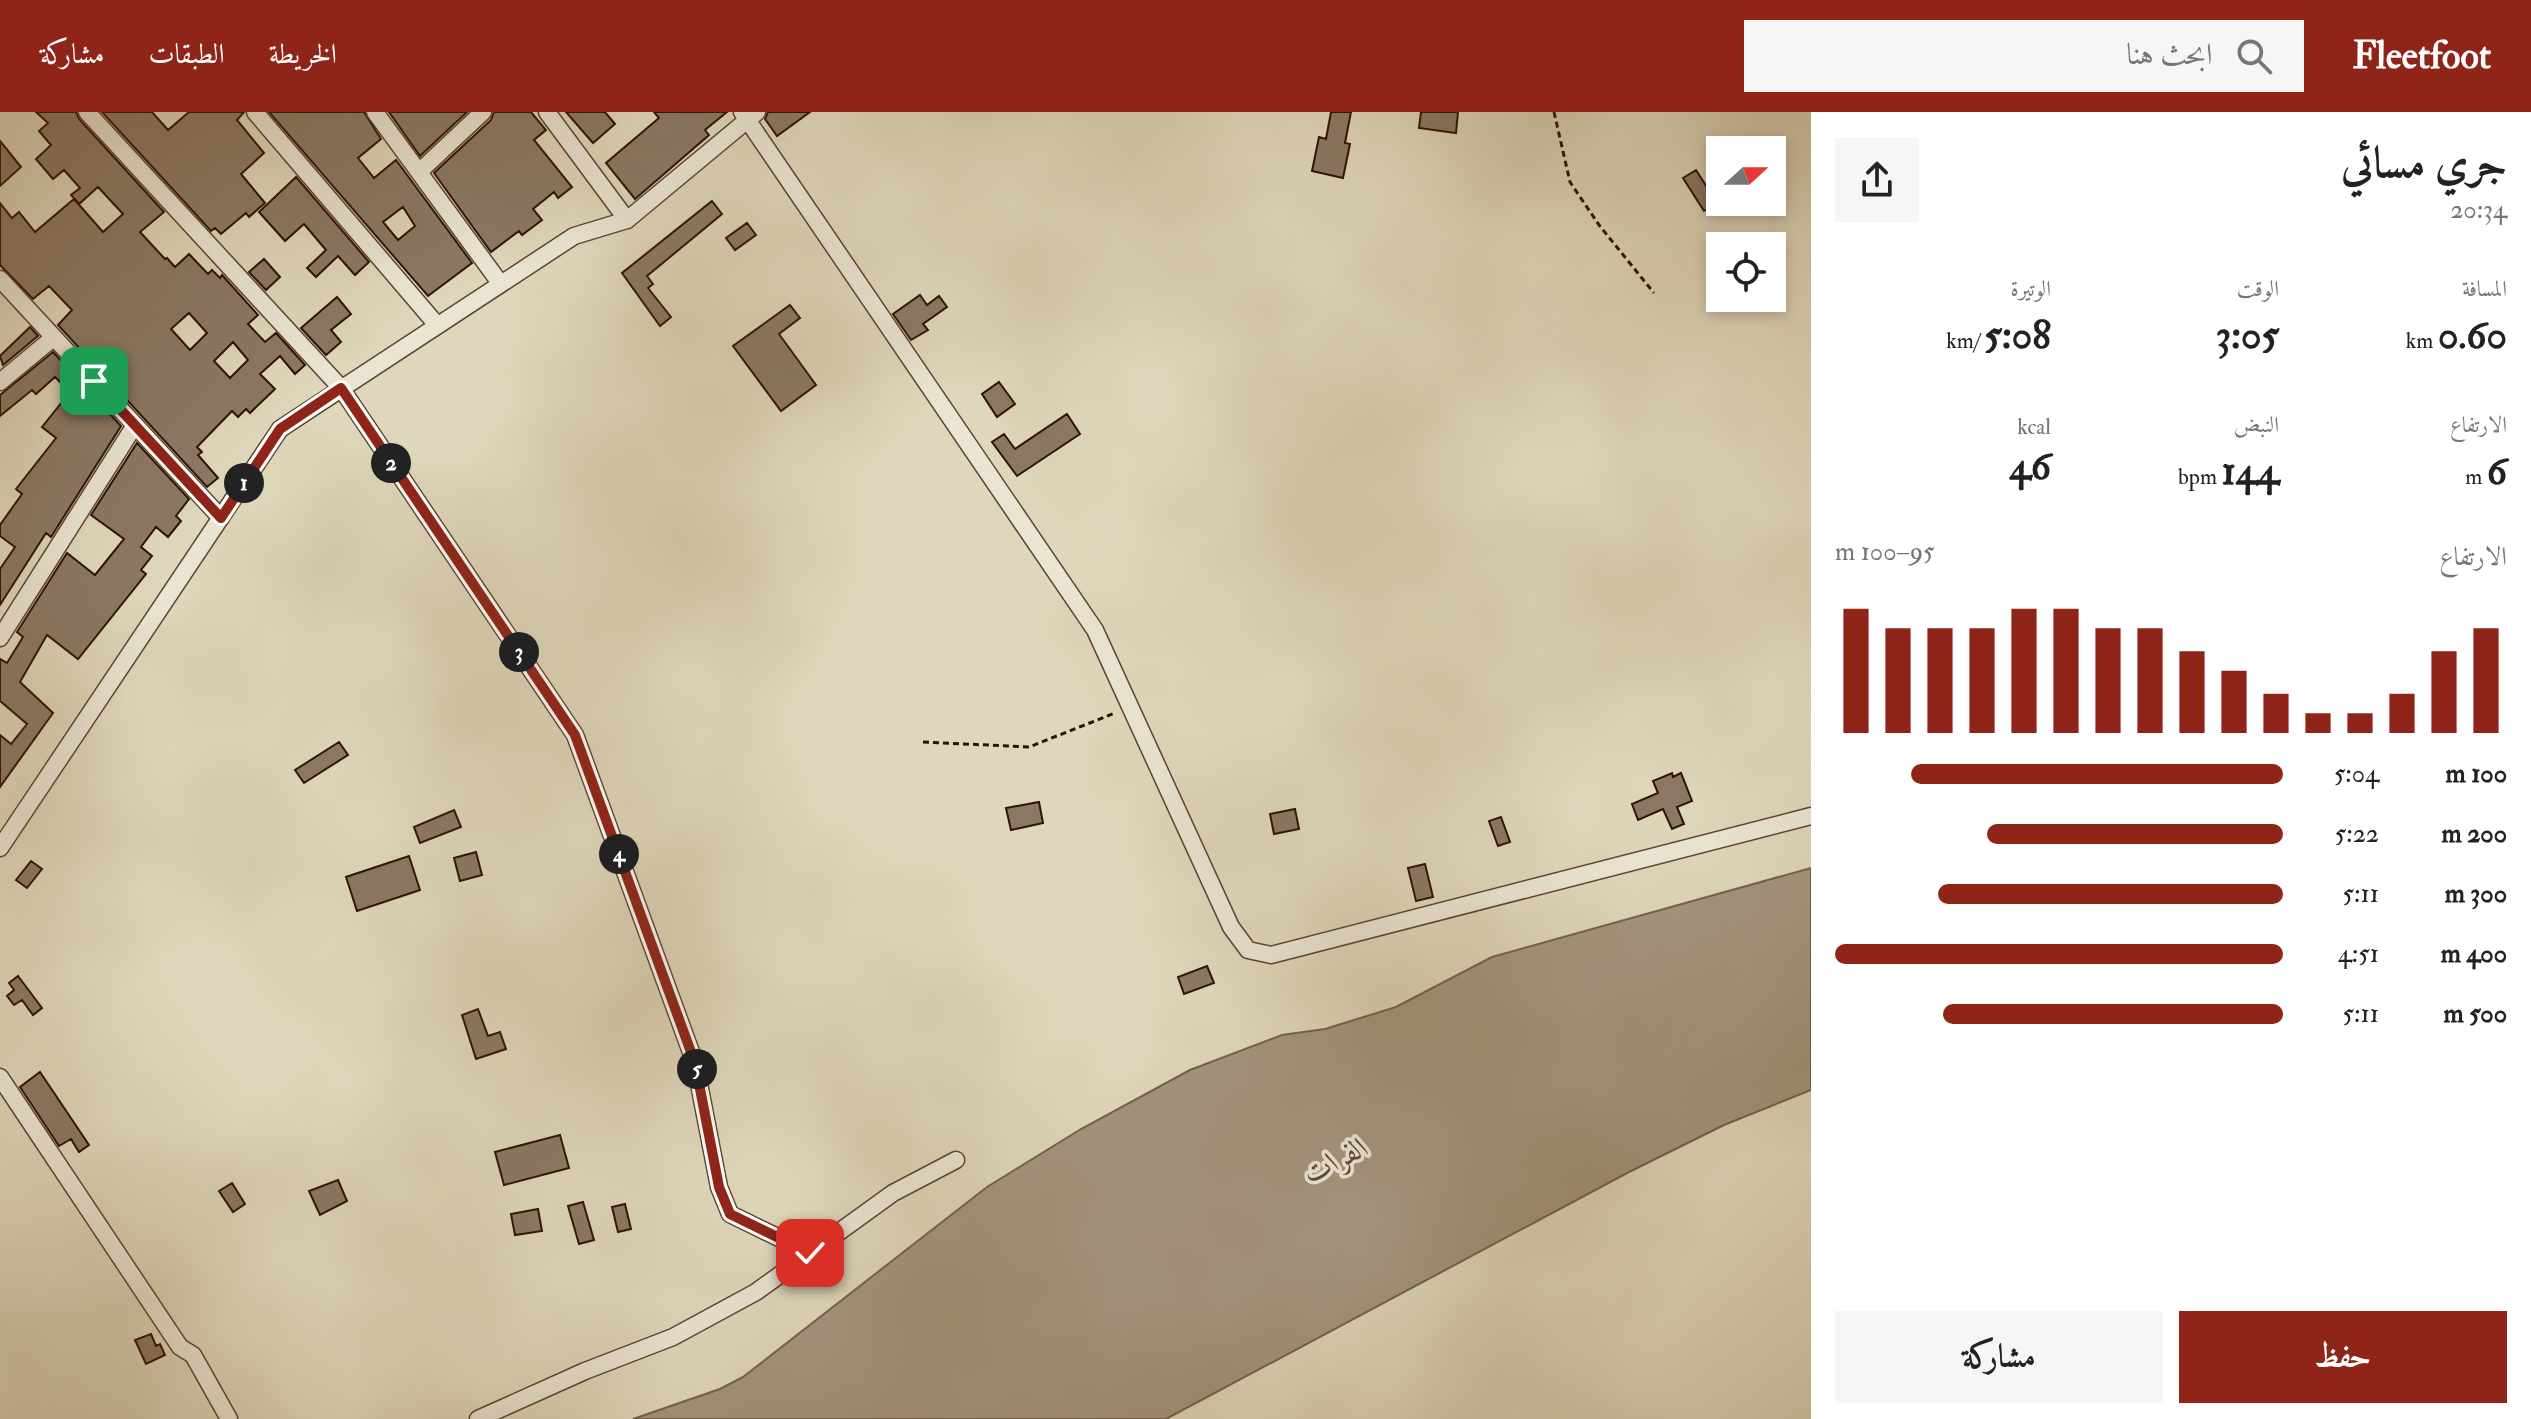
<!DOCTYPE html>
<html lang="ar">
<head>
<meta charset="utf-8">
<style>
	body { margin:0; font-family:"IM FELL Double Pica",Amiri,serif; background:#f6f6f6; color:#222; direction:rtl; height:100vh; display:flex; flex-direction:column; font-size:30px; white-space:nowrap }
	* { box-sizing:border-box; margin:0 }
	p { font-size:26px; color:#767676 }
	.icon { flex:none; width:44px; height:44px; fill:none; stroke:currentColor; stroke-width:2; stroke-linecap:round; stroke-linejoin:round }
	.map { position:relative; flex:1; overflow:hidden; direction:ltr }
	.drawer { display:flex; flex-direction:column; background:#fff; width:720px }
	.drawer>* { flex:none }
	.needle { width:52px; rotate:69deg }
	.controls { position:absolute; left:1706px; top:24px; display:grid; gap:16px }
	.controls a { display:grid; place-items:center; width:80px; height:80px; border-radius:0px; background:#fff; box-shadow:0 4px 12px #0003; font-size:40px }
	.pin { position:absolute; display:grid; place-items:center; width:68px; height:68px; color:#fff; margin:-34px; border-radius:16px; box-shadow:0 4px 12px #0006 }
	.km { position:absolute; width:40px; height:40px; margin:-20px; border-radius:50%; background:#222; color:#fff; font-size:22px; line-height:40px; text-align:center }
	.round { display:grid; place-items:center; flex:none; width:84px; height:84px; border-radius:0px; background:#f6f6f6 }
	.summary { display:flex; align-items:center; justify-content:space-between; height:136px; padding:0 24px }
	h1 { font-size:44px; font-weight:700; line-height:60px }
	.metrics { display:grid; grid-template-columns:repeat(3,1fr); gap:12px; height:136px; padding:8px 24px }
	.metrics div { display:grid; align-content:center }
	.metrics b { font-size:40px; font-weight:700 }
	.metrics small { font-size:22px; font-weight:400 }
	.metrics p { font-size:22px }
	.chart { height:224px; padding:16px 24px }
	.chart p { display:flex; justify-content:space-between }
	.chart svg { width:100%; height:144px; margin-top:8px; stroke:#8f2418; stroke-width:6 }
	.action { display:flex; gap:16px; margin-top:auto; padding:16px 24px }
	.action a { flex:1; height:92px; border-radius:0px; background:#8f2418; color:#fff; font-size:32px; font-weight:700; line-height:92px; text-align:center }
	.action a+a { background:#f6f6f6; color:#222 }
	ul { padding:0 24px; list-style:none; font-size:26px }
	li { display:grid; grid-template-columns:128px 96px 1fr; align-items:center; height:60px }
	li i { height:20px; border-radius:10px; background:#8f2418 }
	header { display:flex; align-items:center; gap:48px; box-sizing:border-box; height:112px; padding:0 40px; background:#8f2418; color:#fff }
	header strong { font-size:38px }
	nav { display:flex; gap:44px; margin-inline-start:auto; font-size:28px }
	.search { width:560px; height:72px; background:#f6f6f6; display:flex; align-items:center; gap:20px; box-sizing:border-box; padding:0 28px; border-radius:0px; color:#767676; font-size:30px }
	main { display:flex; flex:1; min-height:0 }
	.map>svg:first-child { display:block }
	.water { fill:#a3947d; stroke:#75604d; stroke-width:2 }
	.building { fill:#8b7864; stroke:#2f1206; stroke-width:2; fill-rule:evenodd }
	.lines { fill:none; stroke-linecap:round; stroke-linejoin:round }
	.minor-casing { stroke:#5b4333; stroke-width:19 }
	.path { stroke:#2f1206; stroke-width:3; stroke-dasharray:6 4; stroke-linecap:butt }
	.minor { stroke:#eae5d3; stroke-width:16 }
	.route-casing { stroke:#fff; stroke-width:16 }
	.route { stroke:#8f2418; stroke-width:10 }
	.labels { text-anchor:middle; dominant-baseline:central; stroke-width:7; stroke-linejoin:round; paint-order:stroke }
	.water-label { font-size:30px; font-style:italic; fill:#5d4636; stroke:#eae5d3 }
</style>
</head>
<body>
<header>
<strong>Fleetfoot</strong>
<div class="search"><svg class="icon" aria-label="search" viewBox="0 0 24 24"><circle cx="10" cy="10" r="6"/><path d="M15 15l6 6"/></svg>ابحث هنا</div>
<nav><a>الخريطة</a><a>الطبقات</a><a>مشاركة</a></nav>
</header>
<main>
<section class="drawer">
<div class="summary"><div><h1>جري مسائي</h1><p>20:34</p></div><a class="round"><svg class="icon" aria-label="share" viewBox="0 0 24 24"><path d="M12 15V3M7 8l5-5 5 5M5 13v7h14v-7"/></svg></a></div>
<div class="metrics">
<div><p>المسافة</p><b>0.60<small> km</small></b></div>
<div><p>الوقت</p><b>3:05</b></div>
<div><p>الوتيرة</p><b>5:08<small> /km</small></b></div>
</div>
<div class="metrics">
<div><p>الارتفاع</p><b>6<small> m</small></b></div>
<div><p>النبض</p><b>144<small> bpm</small></b></div>
<div><p>kcal</p><b>46</b></div>
</div>
<div class="chart"><p><span>الارتفاع</span>95–100 m</p>
<svg viewBox="0 0 160 44" preserveAspectRatio="none"><path d="M5 44V6M15 44V12M25 44V12M35 44V12M45 44V6M55 44V6M65 44V12M75 44V12M85 44V19M95 44V25M105 44V32M115 44V38M125 44V38M135 44V32M145 44V19M155 44V12"/></svg>
</div>
<ul>
<li><b>100 m</b>5:04<i style="width:83%"></i></li>
<li><b>200 m</b>5:22<i style="width:66%"></i></li>
<li><b>300 m</b>5:11<i style="width:77%"></i></li>
<li><b>400 m</b>4:51<i style="width:100%"></i></li>
<li><b>500 m</b>5:11<i style="width:76%"></i></li>
</ul>
<div class="action"><a>حفظ</a><a>مشاركة</a></div>
</section>
<div class="map">
<svg width="1811" height="1307" viewBox="0 0 1811 1307">
	<rect width="100%" height="100%" fill="#dfd7bb"/>
	<filter id="stains"><feTurbulence type="fractalNoise" baseFrequency=".0025" numOctaves="4"/><feColorMatrix values="0 0 0 0 .2 0 0 0 0 .09 0 0 0 0 .02 0 0 0 .5 -.17"/></filter>
	<radialGradient id="worn" r=".72"><stop offset=".6" stop-color="#630" stop-opacity="0"/><stop offset="1" stop-color="#630" stop-opacity=".3"/></radialGradient>
	<path class="water" d="M1811,756V978L1724,1013L1629,1060L1166,1307H633L720,1277L743,1265L987,1075L1081,1017L1190,958L1282,923L1325,917L1396,895L1492,845Z"/>
	<path class="building" d="M36,0H76L79,7L164,100L140,120L165,147L167,146L175,155L189,142L208,162L212,158L220,166L222,163L258,203L248,212L265,230L276,221L305,253L295,262L280,244L260,262L275,277L250,301L246,297L238,305L232,299L197,335L202,340L198,343L218,366L207,375L58,213L72,198L49,174L33,187L0,153V91L12,106L19,100L35,120L74,87L103,120L123,102L98,75L79,92L71,83L80,76L64,58L53,67L36,47L51,33L39,19L48,11ZM189,201L207,221L190,238L171,217ZM233,230L248,248L230,266L214,249Z
		M102,0H152L168,18L189,0H244L237,8L264,41L241,62L265,91L249,105L246,101L221,122L215,116L211,119Z
		M269,0H364L381,27L358,46L374,66L396,48L472,151L428,184ZM403,95L415,114L398,128L383,110Z
		M389,0H467L420,44Z
		M494,0H531L546,18L534,28L572,75L558,86L554,80L533,97L542,108L522,123L519,119L491,140L434,61L491,8Z
		M566,0H605L615,12L593,31Z
		M654,0H727L705,18L709,23L635,87L606,51L659,6Z
		M768,0H810L777,24L765,7Z
		M1331,0H1351L1345,31L1350,32L1343,66L1312,59L1319,25L1326,27Z
		M1421,0H1458L1456,21L1419,16Z
		M0,29L21,55L0,74Z
		M1696,58L1717,91L1704,99L1683,66Z
		M296,65L369,150L355,163L338,144L316,165L307,156L326,138L304,112L285,129L259,100Z
		M712,89L722,102L647,164L653,172L648,176L671,205L660,214L622,161Z
		M747,111L756,123L735,138L726,126Z
		M264,147L280,165L266,178L249,160Z
		M920,183L927,193L939,184L947,195L923,212L928,218L911,228L893,202Z
		M337,185L351,202L331,218L341,230L326,243L301,216Z
		M790,193L800,206L779,222L816,273L781,299L733,234Z
		M30,215L38,224L3,253L0,244Z
		M53,240L121,314L51,425L46,421L0,493V457L15,435L0,424V413L22,382L16,377L56,326L42,315L70,280L55,265L36,282L32,278L0,304V283Z
		M999,270L1015,292L997,305L982,282Z
		M1067,302L1080,322L1017,364L992,330L1004,322L1015,337Z
		M137,331L189,387L176,404L181,409L168,425L156,415L141,435L152,444L141,458L146,462L78,547L47,523L20,570L53,601L0,675V623L11,632L27,612L0,589V547L7,551L23,525L17,520L67,441L95,463L124,427L91,403Z
		M339,630L348,643L304,671L295,658Z
		M1672,661L1673,665L1681,661L1692,689L1677,695L1684,712L1672,717L1663,697L1638,708L1632,692L1658,681L1653,669Z
		M1039,690L1043,711L1011,718L1006,696Z
		M1295,697L1299,717L1274,722L1270,702Z
		M454,698L461,715L420,731L414,715Z
		M1501,705L1510,730L1498,734L1489,709Z
		M476,740L482,763L460,769L454,746Z
		M409,744L420,778L357,799L346,765Z
		M31,749L42,757L27,776L16,768Z
		M1425,752L1433,785L1416,789L1408,756Z
		M1207,854L1214,871L1184,882L1178,865Z
		M18,864L42,896L33,903L22,888L14,893L7,884L14,878L9,871Z
		M478,897L488,924L500,920L506,937L476,947L462,903Z
		M40,960L89,1033L79,1040L71,1027L59,1034L20,975Z
		M560,1023L569,1056L504,1073L495,1040Z
		M338,1068L347,1089L320,1103L309,1079Z
		M232,1071L245,1092L233,1100L219,1079Z
		M583,1090L594,1128L579,1132L568,1094Z
		M625,1092L631,1117L618,1120L612,1095Z
		M538,1097L542,1119L515,1123L511,1102Z
		M151,1222L156,1234L160,1232L165,1243L146,1252L135,1228Z"/>
	<g class="lines">
		<g class="minor-casing">
			<path id="minor" d="M87,0L341,276L575,623L695,951L719,1075L730,1102L810,1141
				M255,0L437,213
				M375,0L500,171
				M547,0L627,108
				M742,0L1095,518L1231,815L1248,838L1271,843L1811,704
				M420,59L483,0
				M0,167L221,406
				M0,270L53,226
				M0,526L135,313
				M0,736L280,317L574,124L627,108L757,0
				M0,965L180,1235L193,1243L229,1307
				M478,1307L585,1259L673,1225L756,1180L893,1081L956,1048"/>
		</g>
		<path class="path" d="M1554,0L1570,70L1599,113L1654,181
			M923,630L1029,635L1115,601"/>
		<use href="#minor" class="minor"/>
	</g>
	<g class="lines">
		<g class="route-casing">
			<path id="route" d="M94,269L221,406L280,317L341,276L575,623L695,951L719,1075L730,1102L810,1141"/>
		</g>
		<use href="#route" class="route"/>
	</g>
	<g class="labels">
		<g class="water-label">
			<text transform="translate(1336 1048) rotate(-27)">الفرات</text>
		</g>
	</g>
	<rect width="100%" height="100%" filter="url(#stains)"/>
	<rect width="100%" height="100%" fill="url(#worn)"/>
</svg>
<div class="controls">
<a><svg class="needle" viewBox="-14 -14 28 28"><path d="M0-13l5 13h-10z" fill="#e53935"/><path d="M0 13l5-13h-10z" fill="#767676"/></svg></a>
<a><svg class="icon" aria-label="locate" viewBox="0 0 24 24"><circle cx="12" cy="12" r="6"/><path d="M12 2v4M12 18v4M2 12h4M18 12h4"/></svg></a>
</div>
<div class="pin" style="left:94px;top:269px;background:#1e9e55"><svg class="icon" aria-label="arrive" viewBox="0 0 24 24"><path d="M6 21V4h12l-3 4 3 4H6"/></svg></div>
<div class="pin" style="left:810px;top:1141px;background:#d93025"><svg class="icon" aria-label="check" viewBox="0 0 24 24"><path d="M5 12l5 5 9-10"/></svg></div>
<b class="km" style="left:244px;top:371px">1</b>
<b class="km" style="left:391px;top:351px">2</b>
<b class="km" style="left:519px;top:540px">3</b>
<b class="km" style="left:619px;top:742px">4</b>
<b class="km" style="left:697px;top:957px">5</b>
</div>
</main>
</body>
</html>
